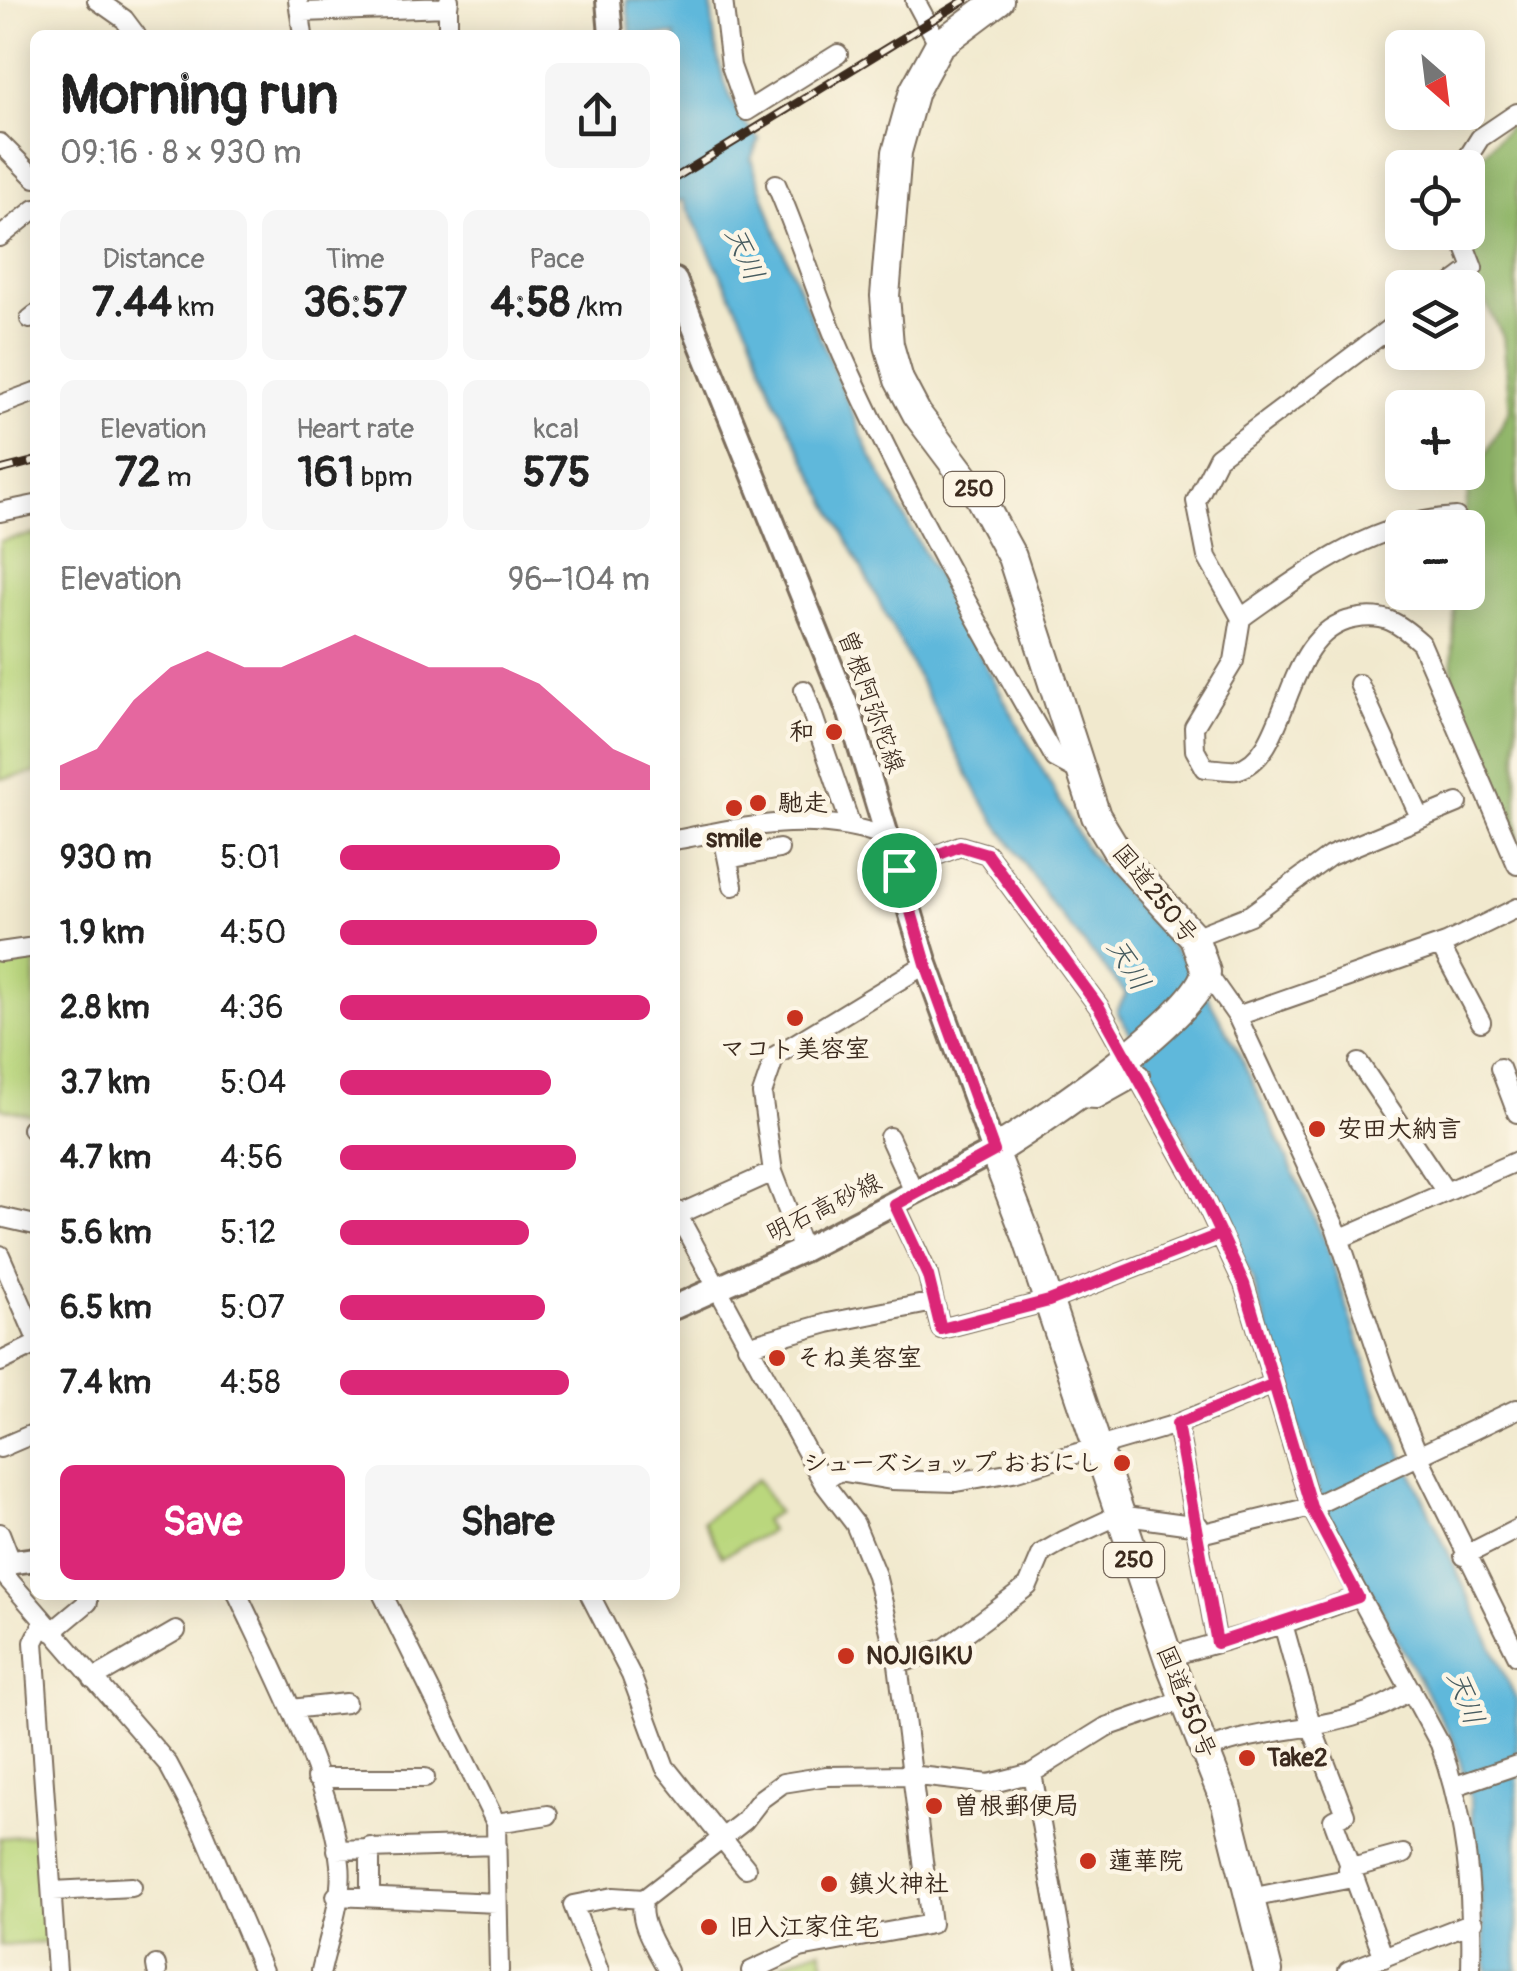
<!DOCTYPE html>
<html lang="en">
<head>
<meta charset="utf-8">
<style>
	body { margin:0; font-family:Pangolin,"Klee One",sans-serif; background:#f6f6f6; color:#222; height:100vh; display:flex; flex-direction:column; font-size:38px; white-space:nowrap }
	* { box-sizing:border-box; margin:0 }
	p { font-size:32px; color:#767676 }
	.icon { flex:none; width:55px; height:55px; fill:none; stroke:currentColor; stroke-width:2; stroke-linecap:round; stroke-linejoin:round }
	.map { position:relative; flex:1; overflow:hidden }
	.side { position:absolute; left:30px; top:30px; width:650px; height:1570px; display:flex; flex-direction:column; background:#fff; border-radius:15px; box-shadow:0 5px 25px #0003 }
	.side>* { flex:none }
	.needle { width:65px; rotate:152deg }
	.buttons { position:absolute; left:1385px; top:30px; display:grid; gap:20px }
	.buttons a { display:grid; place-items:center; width:100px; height:100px; border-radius:15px; background:#fff; box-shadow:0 5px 25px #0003; font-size:50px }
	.pin { position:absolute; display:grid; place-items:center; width:85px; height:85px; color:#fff; margin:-42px; border:5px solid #fff; border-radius:50%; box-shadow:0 2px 10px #0007 }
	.round { display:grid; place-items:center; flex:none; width:105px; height:105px; border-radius:15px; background:#f6f6f6 }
	.headline { display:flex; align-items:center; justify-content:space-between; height:170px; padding:0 30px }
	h1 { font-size:55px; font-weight:800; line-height:75px }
	.figures { display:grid; grid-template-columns:repeat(3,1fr); gap:15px; height:170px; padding:10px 30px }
	.figures div { display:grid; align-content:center; border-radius:15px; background:#f6f6f6; text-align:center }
	.figures b { font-size:42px; font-weight:800 }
	.figures small { font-size:28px; font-weight:400 }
	.figures p { font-size:28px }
	.chart { height:280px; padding:20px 30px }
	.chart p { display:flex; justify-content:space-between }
	.chart svg { width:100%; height:180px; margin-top:10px; fill:#db2777; opacity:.7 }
	.cta { display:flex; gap:20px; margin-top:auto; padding:20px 30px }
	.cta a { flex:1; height:115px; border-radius:15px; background:#db2777; color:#fff; font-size:40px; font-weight:800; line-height:115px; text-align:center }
	.cta a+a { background:#f6f6f6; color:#222 }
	ul { padding:0 30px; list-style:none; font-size:32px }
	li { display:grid; grid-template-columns:160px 120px 1fr; align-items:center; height:75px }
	li i { height:25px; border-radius:12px; background:#db2777 }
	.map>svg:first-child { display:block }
	.green { fill:#bad77d; stroke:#7a804e; stroke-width:2.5 }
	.forest { fill:#93b86c; stroke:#677145; stroke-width:2.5 }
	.water { fill:#5eb8db; stroke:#4c717c; stroke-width:2.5 }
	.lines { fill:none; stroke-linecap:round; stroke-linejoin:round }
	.minor-casing { stroke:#7b6d5c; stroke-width:22 }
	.major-casing { stroke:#7b6d5c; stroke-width:28 }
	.highway-casing { stroke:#7b6d5c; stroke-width:32 }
	.minor { stroke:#fff; stroke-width:18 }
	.major { stroke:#fff; stroke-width:22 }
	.highway { stroke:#fff; stroke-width:28 }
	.rail-casing { stroke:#3b2a1e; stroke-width:9 }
	.rail { stroke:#fcf5e5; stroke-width:5; stroke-dasharray:15; stroke-linecap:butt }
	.route-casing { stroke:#fff; stroke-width:20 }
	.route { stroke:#db2777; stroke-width:12 }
	.poi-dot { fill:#c8321e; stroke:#fcf5e5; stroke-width:4 }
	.labels { text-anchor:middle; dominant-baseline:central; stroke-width:9; stroke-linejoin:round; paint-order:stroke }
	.shield { fill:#fcf5e5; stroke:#75675a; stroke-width:2.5 }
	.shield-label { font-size:22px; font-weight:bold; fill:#3b2a1e }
	.street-label { font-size:25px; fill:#3b2a1e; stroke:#fcf5e5 }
	.poi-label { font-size:25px; font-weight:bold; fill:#3b2a1e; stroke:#fcf5e5; text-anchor:start }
	.water-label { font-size:28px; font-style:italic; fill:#475c60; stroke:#fcf5e5 }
</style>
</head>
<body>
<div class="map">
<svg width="1517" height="1971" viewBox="0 0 1517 1971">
	<rect width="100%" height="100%" fill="#fcf5e5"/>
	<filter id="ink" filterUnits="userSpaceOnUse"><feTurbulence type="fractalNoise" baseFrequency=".01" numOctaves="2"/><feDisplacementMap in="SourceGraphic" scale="20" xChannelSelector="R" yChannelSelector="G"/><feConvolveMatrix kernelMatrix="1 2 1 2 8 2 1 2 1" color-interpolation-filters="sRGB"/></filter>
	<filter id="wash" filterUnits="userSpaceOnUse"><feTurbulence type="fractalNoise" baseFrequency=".0048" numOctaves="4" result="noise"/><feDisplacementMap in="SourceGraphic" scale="40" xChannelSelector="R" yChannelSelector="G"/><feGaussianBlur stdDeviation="2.25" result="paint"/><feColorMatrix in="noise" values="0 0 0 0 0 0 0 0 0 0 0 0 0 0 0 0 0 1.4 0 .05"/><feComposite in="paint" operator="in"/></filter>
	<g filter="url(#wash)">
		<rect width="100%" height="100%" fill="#f1e9ce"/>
		<path class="green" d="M35,534V773L0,779V541Z
			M35,959V1116L0,1108V965Z
			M757,1479L778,1512L764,1520L770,1531L722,1556L703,1521Z
			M42,1834L51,1942L0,1946V1838Z
			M821,1949L827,1971H786L782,1963Z"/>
		<path class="forest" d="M1517,118V842L1463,717L1452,675L1455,593L1468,592V528L1462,527L1470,484L1510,409L1503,337L1484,300L1463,279L1457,233L1468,232V171Z"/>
		<path class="water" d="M626,0H711C713,48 724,106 759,139L751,159L778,238L869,452L1087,851L1192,969L1237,1049L1325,1241L1380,1405L1517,1701V1971H1487L1471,1801L1455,1744L1323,1506L1252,1278L1153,1073L1117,1011L1126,994L1052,905L980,798L774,398L750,332L683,200L675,202V35H631Z"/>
	</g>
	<g filter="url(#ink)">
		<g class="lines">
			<g class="minor-casing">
				<path id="minor" d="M97,0L124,19L136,35
					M298,0L303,35
					M723,0L731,66L747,111L838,54
					M915,0L939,45
					M448,7V35
					M303,12L448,7L449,0
					M0,143L35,178
					M1461,168L1480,138L1517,113
					M776,184C802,243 819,305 846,363C904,491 973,615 1043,737L1055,758L1079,771
					M0,237L35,209
					M1446,288L1473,268L1459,232
					M30,319L35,315
					M1402,319L1218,457L1196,501L1207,557L1241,618L1234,661L1194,727L1195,750L1205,768C1214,768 1227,771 1236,770C1292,757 1280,633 1354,619C1385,613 1399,623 1421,643L1517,865
					M0,405L35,392
					M0,512L35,505
					M1241,618C1306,572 1374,521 1456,517
					M1359,684L1420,817
					M804,690L851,826
					M722,831L733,886
					M675,840C748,826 818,810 890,839
					M728,859L779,849
					M899,870L960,846L987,854L1099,1007L1195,1180L1244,1284L1311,1507L1440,1744C1467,1820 1473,1891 1471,1971
					M1194,937L1250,915L1330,856L1458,803
					M1440,945L1481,1022
					M0,952L35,947
					M1206,972L1237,1016L1336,1229L1386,1377L1419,1457L1517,1655
					M1237,1016L1446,943L1517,908
					M1359,1063L1446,1192
					M1500,1068L1517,1113
					M1076,1098L1097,1099L1140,1075
					M32,1129H35
					M889,1137L915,1194
					M773,1172L803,1250
					M895,1205L928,1275L934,1302
					M675,1210L823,1482L855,1524L876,1575L898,1664L931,1924L800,1948L751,1971
					M675,1216L773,1172L762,1094L775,1056L926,964
					M0,1217L35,1225
					M1339,1239L1517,1161
					M0,1255L35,1335
					M747,1346L828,1323L934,1302L941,1329L1049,1301L1221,1234
					M0,1362L35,1345
					M1177,1424L1217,1643
					M0,1448L35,1433
					M823,1482L839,1471L891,1480L956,1482L1013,1472L1177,1424L1274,1384
					M0,1533L12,1564
					M1200,1534L1311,1507L1517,1409
					M1464,1556L1517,1529
					M0,1570L168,1764L203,1830L263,1971
					M238,1595C274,1672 331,1780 340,1864C344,1896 328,1939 321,1971
					M383,1595L496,1823L499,1971
					M590,1595L631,1675L665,1767L746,1868
					M44,1622L34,1642L57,1971
					M1283,1624L1312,1728L1345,1814L1333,1820L1384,1958
					M52,1632L88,1602
					M1168,1657L1283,1624L1358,1597
					M898,1664L945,1648L983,1620L1028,1586L1042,1553L1063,1541L1119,1515L1199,1526
					M93,1679L176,1631
					M291,1709L346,1703
					M1206,1750C1272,1723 1350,1734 1411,1689
					M1032,1773L1067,1971
					M316,1778H425
					M1455,1786L1517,1765
					M496,1823L548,1815
					M370,1847V1897
					M337,1850L497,1845
					M1348,1869L1403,1854
					M53,1891L132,1887
					M336,1896L497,1903
					M1250,1898L1352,1878
					M644,1899C636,1921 658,1951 668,1971
					M156,1965L157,1971
					M599,1971L573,1905L613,1897L644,1899L744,1821L761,1799L783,1783L827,1776L910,1775L989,1784L1032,1773L1106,1727L1184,1700
					M1348,1971L1473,1922"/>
			</g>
			<g class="major-casing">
				<path id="major" d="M608,0L611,35
					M675,280L850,714L926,964L994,1151L803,1250L675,1307
					M0,1564L35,1559"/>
			</g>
			<g class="highway-casing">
				<path id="highway" d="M999,0L939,45L914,91L897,152L885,296L889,345L899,380L917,414L980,498L1012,557L1096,816L1122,859L1194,937L1206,972C1194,1019 1038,1124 994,1151L1027,1237L1169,1660L1226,1804L1268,1971"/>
			</g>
			<use href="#minor" class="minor"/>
			<use href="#major" class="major"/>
			<use href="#highway" class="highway"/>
			<g class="rail-casing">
				<path id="rail" d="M675,178L965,0
					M0,470L35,461"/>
			</g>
			<use href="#rail" class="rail"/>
		</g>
	</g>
	<g class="lines" filter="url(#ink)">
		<g class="route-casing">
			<path id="route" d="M899,870L960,846L987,854L1099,1007L1195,1180L1244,1284L1311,1507L1358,1597L1217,1643L1177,1424L1274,1384L1244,1284L1221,1234L1049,1301L941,1329L928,1276L895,1205L994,1151L926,964L899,870"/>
		</g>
		<use href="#route" class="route"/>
	</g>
	<g class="poi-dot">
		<circle cx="834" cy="732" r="10"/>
		<circle cx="758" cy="803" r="10"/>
		<circle cx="734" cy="808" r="10"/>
		<circle cx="795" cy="1018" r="10"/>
		<circle cx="1317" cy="1129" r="10"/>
		<circle cx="777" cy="1358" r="10"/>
		<circle cx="1122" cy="1463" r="10"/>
		<circle cx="846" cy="1656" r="10"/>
		<circle cx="1247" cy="1758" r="10"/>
		<circle cx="934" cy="1806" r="10"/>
		<circle cx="1088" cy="1861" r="10"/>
		<circle cx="829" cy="1884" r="10"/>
		<circle cx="709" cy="1927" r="10"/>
	</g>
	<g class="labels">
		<g class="shield">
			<rect x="944" y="472" width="60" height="34" rx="8"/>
			<rect x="1104" y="1543" width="60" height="34" rx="8"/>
		</g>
		<g class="shield-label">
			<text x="974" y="489">250</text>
			<text x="1134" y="1560">250</text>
		</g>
		<g class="street-label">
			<text transform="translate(871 702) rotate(70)">曽根阿弥陀線</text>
			<text transform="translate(1155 894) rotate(51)">国道250号</text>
			<text transform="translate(824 1208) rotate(-26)">明石高砂線</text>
			<text transform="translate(1186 1702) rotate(68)">国道250号</text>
		</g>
		<g class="poi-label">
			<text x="814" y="732" text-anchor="end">和</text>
			<text x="778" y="803">馳走</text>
			<text x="734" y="839" text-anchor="middle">smile</text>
			<text x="795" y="1049" text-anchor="middle">マコト美容室</text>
			<text x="1337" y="1129">安田大納言</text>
			<text x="797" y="1358">そね美容室</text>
			<text x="1102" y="1463" text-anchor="end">シューズショップ おおにし</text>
			<text x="866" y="1656">NOJIGIKU</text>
			<text x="1267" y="1758">Take2</text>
			<text x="954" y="1806">曽根郵便局</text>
			<text x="1108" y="1861">蓮華院</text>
			<text x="849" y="1884">鎮火神社</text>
			<text x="729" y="1927">旧入江家住宅</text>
		</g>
		<g class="water-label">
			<text transform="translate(744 254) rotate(66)">天川</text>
			<text transform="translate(1128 965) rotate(58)">天川</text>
			<text transform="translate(1465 1698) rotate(69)">天川</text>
		</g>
	</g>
</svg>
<div class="buttons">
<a><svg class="needle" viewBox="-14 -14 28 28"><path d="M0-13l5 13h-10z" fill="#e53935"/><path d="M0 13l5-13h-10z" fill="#767676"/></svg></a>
<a><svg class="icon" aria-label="locate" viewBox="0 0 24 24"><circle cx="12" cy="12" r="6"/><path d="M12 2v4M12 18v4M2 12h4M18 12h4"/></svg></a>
<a><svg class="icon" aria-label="layers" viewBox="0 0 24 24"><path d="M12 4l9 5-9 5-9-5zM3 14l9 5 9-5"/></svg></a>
<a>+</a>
<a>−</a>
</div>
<div class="pin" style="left:899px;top:870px;background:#1e9e55"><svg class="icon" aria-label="arrive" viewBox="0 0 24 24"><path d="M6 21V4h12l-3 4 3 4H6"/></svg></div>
<section class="side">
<div class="headline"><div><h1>Morning run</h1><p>09:16 · 8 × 930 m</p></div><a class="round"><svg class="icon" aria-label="share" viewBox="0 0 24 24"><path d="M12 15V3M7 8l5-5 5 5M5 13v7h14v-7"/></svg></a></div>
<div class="figures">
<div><p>Distance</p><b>7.44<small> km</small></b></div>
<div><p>Time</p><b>36:57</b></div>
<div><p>Pace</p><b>4:58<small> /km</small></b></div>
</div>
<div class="figures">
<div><p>Elevation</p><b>72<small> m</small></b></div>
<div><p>Heart rate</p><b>161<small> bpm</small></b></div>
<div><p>kcal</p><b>575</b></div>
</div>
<div class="chart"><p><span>Elevation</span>96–104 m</p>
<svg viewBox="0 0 160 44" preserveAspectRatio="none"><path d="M0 44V38L10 34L20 22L30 14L40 10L50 14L60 14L70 10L80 6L90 10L100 14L110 14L120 14L130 18L140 26L150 34L160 38V44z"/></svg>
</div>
<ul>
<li><b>930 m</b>5:01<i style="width:71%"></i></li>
<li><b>1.9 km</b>4:50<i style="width:83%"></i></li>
<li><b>2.8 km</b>4:36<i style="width:100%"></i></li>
<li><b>3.7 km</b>5:04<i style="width:68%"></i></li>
<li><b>4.7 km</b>4:56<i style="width:76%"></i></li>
<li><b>5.6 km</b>5:12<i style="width:61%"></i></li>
<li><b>6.5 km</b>5:07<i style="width:66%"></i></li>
<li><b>7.4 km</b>4:58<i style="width:74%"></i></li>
</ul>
<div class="cta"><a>Save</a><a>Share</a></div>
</section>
</div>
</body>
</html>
